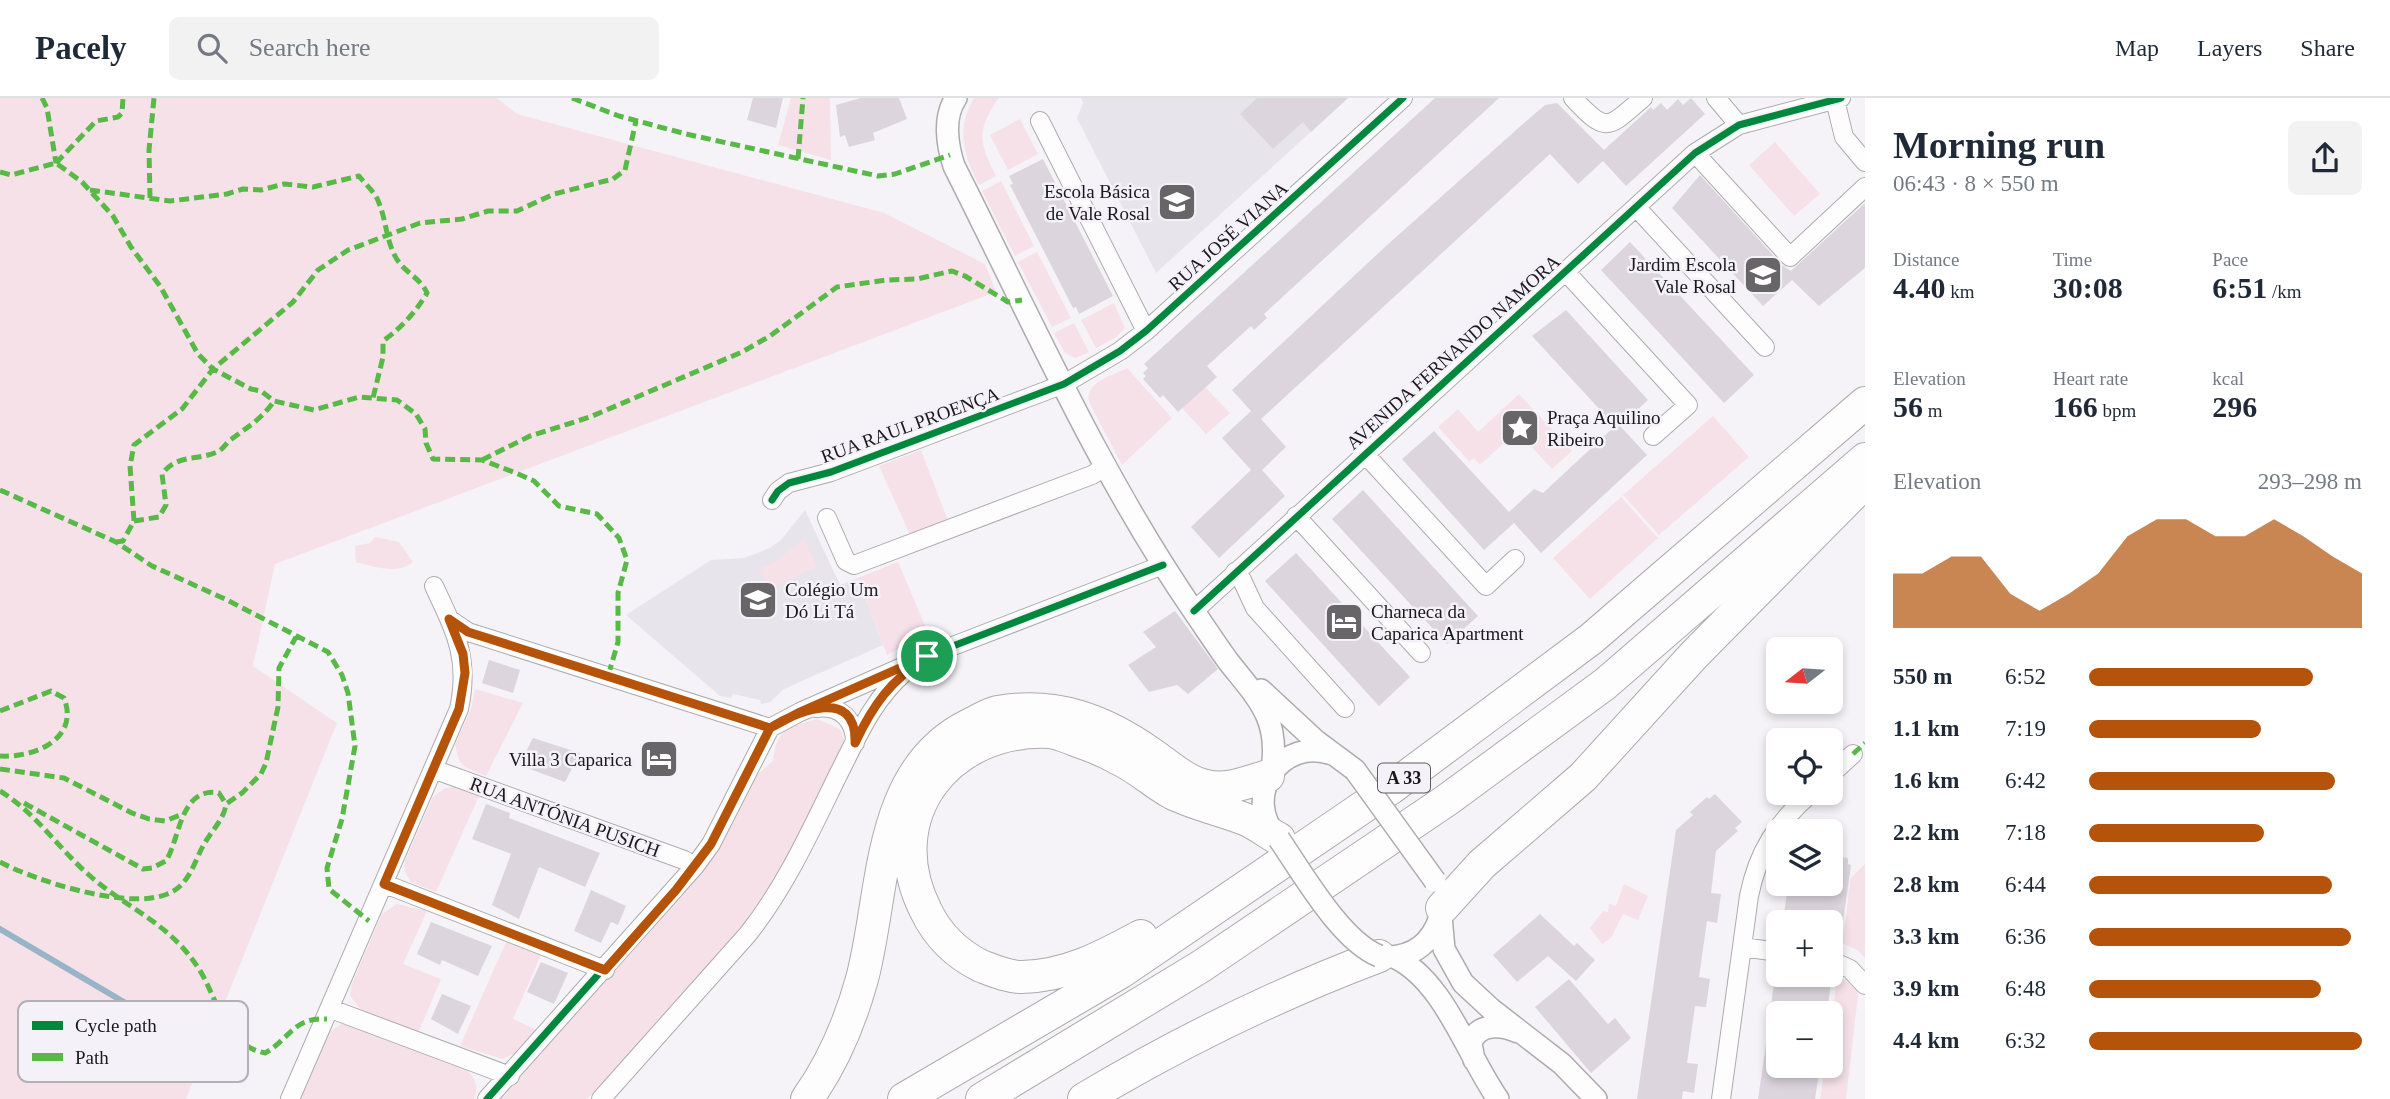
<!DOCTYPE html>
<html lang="en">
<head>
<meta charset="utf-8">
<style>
	body { margin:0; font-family:Georgia,serif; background:#f2f2f3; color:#1f2937; height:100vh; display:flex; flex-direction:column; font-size:26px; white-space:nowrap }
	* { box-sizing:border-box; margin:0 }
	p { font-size:23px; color:#747a83 }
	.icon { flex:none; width:38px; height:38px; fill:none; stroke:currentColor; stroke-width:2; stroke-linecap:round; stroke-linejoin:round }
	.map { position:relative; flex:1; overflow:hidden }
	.drawer { display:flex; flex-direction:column; background:#fff; width:525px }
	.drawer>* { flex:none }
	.needle { width:46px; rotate:253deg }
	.tools { position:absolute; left:1766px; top:539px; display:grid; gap:14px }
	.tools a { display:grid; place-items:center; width:77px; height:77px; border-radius:10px; background:#fff; box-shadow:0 4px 10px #0003; font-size:35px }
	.pin { position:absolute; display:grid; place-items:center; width:60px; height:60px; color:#fff; margin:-30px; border:4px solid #fff; border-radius:50%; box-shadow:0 2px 7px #0007 }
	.round { display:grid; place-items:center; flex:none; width:74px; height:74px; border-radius:10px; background:#f2f2f3 }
	.headline { display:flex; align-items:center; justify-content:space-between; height:119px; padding:0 28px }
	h1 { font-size:38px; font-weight:700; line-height:52px }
	.figures { display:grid; grid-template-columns:repeat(3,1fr); gap:10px; height:119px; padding:7px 28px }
	.figures div { display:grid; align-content:center }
	.figures b { font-size:30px; font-weight:700 }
	.figures small { font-size:19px; font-weight:400 }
	.figures p { font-size:19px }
	.chart { height:196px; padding:14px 28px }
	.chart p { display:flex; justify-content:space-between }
	.chart svg { width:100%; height:126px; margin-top:7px; fill:#b45309; opacity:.7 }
	ul { padding:0 28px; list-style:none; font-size:23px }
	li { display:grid; grid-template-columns:112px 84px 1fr; align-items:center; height:52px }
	li i { height:18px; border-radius:9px; background:#b45309 }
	header { display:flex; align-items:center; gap:42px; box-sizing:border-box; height:98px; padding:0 35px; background:#fff; border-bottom:2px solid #e0e1e3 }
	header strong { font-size:33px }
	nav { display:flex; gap:38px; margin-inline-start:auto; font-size:24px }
	.search { width:490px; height:63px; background:#f2f2f3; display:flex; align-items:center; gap:18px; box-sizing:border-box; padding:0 24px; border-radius:10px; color:#747a83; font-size:26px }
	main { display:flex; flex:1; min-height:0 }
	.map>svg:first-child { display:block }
	.built { fill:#e7e4ec }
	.green { fill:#f6e1e8 }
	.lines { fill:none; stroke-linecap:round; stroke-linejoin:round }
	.stream { stroke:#99b4c9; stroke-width:6 }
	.building { fill:#dcd5dd }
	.minor-casing { stroke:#acabad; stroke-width:20 }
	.tertiary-casing { stroke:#acabad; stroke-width:24 }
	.motorway-casing { stroke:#acabad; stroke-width:34 }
	.minor { stroke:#fefdfe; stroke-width:18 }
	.tertiary { stroke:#fefdfe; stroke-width:21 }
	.motorway { stroke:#fefdfe; stroke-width:32 }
	.tertiary-bridge-casing { stroke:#acabad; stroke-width:24; stroke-linecap:butt }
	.tertiary-bridge { stroke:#fefdfe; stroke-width:21 }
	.quiet { stroke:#58b947; stroke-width:5; stroke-dasharray:10 5; stroke-linecap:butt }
	.cycleway-casing { stroke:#f4f2f8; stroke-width:11 }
	.cycleway { stroke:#00873e; stroke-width:7 }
	.route-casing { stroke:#fff; stroke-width:14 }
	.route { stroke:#b45309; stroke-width:9 }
	.labels { text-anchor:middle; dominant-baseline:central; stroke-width:5; stroke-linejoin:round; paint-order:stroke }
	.shield { fill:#f4f2f8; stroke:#5b5a5d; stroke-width:2 }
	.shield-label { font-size:18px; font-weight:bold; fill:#1a191b }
	.poi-label { font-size:19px; fill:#1a191b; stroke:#f4f2f8; text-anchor:end }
	.street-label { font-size:19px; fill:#1a191b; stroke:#f4f2f8 }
	.key { fill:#f4f2f8; stroke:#b3b1b6; stroke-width:2 }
	.key-label { font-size:19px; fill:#1a191b }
</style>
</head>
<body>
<header>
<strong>Pacely</strong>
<div class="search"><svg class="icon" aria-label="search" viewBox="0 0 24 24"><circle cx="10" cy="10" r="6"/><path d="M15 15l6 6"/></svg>Search here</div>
<nav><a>Map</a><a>Layers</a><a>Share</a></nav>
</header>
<main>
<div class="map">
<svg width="1865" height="1001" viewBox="0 0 1865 1001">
	<rect width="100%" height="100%" fill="#f5f3f7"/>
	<path class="built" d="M1081,0H1348L1156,175L1077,20L1083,5Z
		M805,412L840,487L858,480L883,547L784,591L770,604L761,606L760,602L733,596L731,600L720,598L626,517L711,462L744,460L768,451L781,442Z"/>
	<path class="green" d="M0,0H497L517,16L884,115L985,166L996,194L275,466L253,568L337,625L186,1001H0Z
		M791,0H830L831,62L778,47Z
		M974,0H999C976,31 979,45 996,78L979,87C963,57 956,30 974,0Z
		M1020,21L1038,56L1008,72L990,37Z
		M1775,44L1820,96L1794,118L1749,67Z
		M1001,83L1034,148L1015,158L982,93Z
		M1037,154L1071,220L1052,229L1018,164Z
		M1114,205L1125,230L1115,240L1096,250L1081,222Z
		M1074,225L1089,254L1075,260L1065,255L1054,235Z
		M1127,270L1172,320L1122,367L1089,304C1085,284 1112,278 1127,270Z
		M1205,289L1230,315L1206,336L1182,310Z
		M1519,296L1572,353L1552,371L1517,333L1480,367L1474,360L1469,363L1438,329L1458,311L1478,334Z
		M1713,318L1749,359L1659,437L1623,397Z
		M921,352L948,423L910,437L879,368Z
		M1621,399L1658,440L1590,501L1553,460Z
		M375,439L399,444L413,464C397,477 375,469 356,464L355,448L370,445Z
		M804,441L817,469L769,491L759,471L775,464Z
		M898,464L929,537L887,557L858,480Z
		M475,591L523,605L486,678L465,669L459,662L455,647L471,611Z
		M817,621L840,631L845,644L784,771L746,829L587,1001H499L701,775L715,756L752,681L773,663C777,631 787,629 817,621Z
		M454,689L479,698L436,794L411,784L404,772L405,763L433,699L445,690Z
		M1865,766V860L1857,852L1842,845L1851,780Z
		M1624,786L1648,798L1638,822L1623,816L1611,840L1602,846L1590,830L1603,813L1608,814L1609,806L1616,808Z
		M397,806L427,813L403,866L441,881L419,933L362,913L350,898L351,888L382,816Z
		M506,844L541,857L513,921L537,932L516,955L503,961L460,948Z
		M1840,879L1857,891L1858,897L1846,1001H1820L1825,968H1830L1831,929L1837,880Z
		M343,925L353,926L463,969C474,977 480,988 474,1001H298L328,935Z"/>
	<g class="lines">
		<path class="stream" d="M0,831L212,956"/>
	</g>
	<path class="building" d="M753,0H783L776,30L747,22Z
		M861,0H899L907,21L873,35L875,42L849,49L845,37L840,39L836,7Z
		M1257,0H1348L1311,34L1303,24L1273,51L1240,16Z
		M1435,0H1499L1264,216L1267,220L1254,232L1251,228L1207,268L1217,279L1178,314L1163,297L1160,300L1143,281L1146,278L1143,275L1148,270L1144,266Z
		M1691,0L1705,16L1626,88L1603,63L1578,86L1550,56L1261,321L1286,349L1262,372L1285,398L1219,460L1191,429L1251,372L1222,340L1251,313L1232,292L1386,148L1524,25L1545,7L1557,5L1604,52L1651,9L1653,12L1661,5L1667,12L1678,1L1683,7Z
		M1043,61L1113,198L1079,216L1076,209L1073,210L1010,87L1013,86L1009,78Z
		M1700,77L1782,167L1791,173L1865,105V170L1819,208L1792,182L1763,208L1672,110Z
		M1630,144L1754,277L1724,305L1601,172Z
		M1566,212L1648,302L1620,328L1647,357L1541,455L1514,425L1484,452L1402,361L1434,333L1509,414L1534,391L1543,395L1615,328L1532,238Z
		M1363,392L1478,518L1447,546L1332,421Z
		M1296,455L1410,579L1379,608L1265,483Z
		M1175,513L1218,571L1188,596L1177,587L1149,594L1128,567L1156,549L1143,534Z
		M489,562L520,572L513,595L482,585Z
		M533,640L580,655L565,684L519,667Z
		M1715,696L1742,724L1735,730L1738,733L1716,753L1711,795L1721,796L1717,825L1707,823L1699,879L1710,881L1706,909L1695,908L1687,965L1698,966L1694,995L1683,993L1682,1001H1637L1676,732L1693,717L1690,714L1707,699L1709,701Z
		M486,706L510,715L509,720L600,755L585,789L539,769L519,821L492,807L511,756L472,741Z
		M1830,758L1848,760V766L1851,767L1843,824H1783L1788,786H1830Z
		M591,792L626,808L618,827L611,824L601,845L574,833Z
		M1540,816L1574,848L1577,845L1595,862L1576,883L1548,858L1517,884L1493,857Z
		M431,824L492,848L478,878L442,862L440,867L417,856Z
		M541,864L568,875L554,906L527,894Z
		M1775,877H1832L1827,915H1770Z
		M1569,881L1608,926L1615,920L1631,940L1591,975L1535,909Z
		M442,896L471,908L458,936L431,921Z
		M1769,926L1778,927V968H1820L1815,1001H1758Z"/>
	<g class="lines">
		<g class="minor-casing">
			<path id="minor" d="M1573,0C1607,37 1608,30 1643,0
				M1716,0L1739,27
				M1835,2L1844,39L1865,64
				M1040,23L1146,233
				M1695,55L1790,159L1865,89
				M1636,109L1765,249
				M1566,174L1688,307L1653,338
				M1364,355L1486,488L1515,461
				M772,402L778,393L789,385L831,374L1064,286L1120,253L1146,233L1403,0
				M1296,418L1421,555
				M827,420L846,463L854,467L1092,377L1107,368
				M1235,474L1242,482L1255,510L1345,610
				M1194,513L1695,55L1739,27L1841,0
				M449,521L468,534L484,539L770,630
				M816,610C840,607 855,621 855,645
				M433,671L684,762L695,768
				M1830,677L1853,656
				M385,786L605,872
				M1742,849L1778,854
				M1830,862L1850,871L1865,887
				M331,911L510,978
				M290,1001L459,611C470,560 455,533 434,488
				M487,1001L695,768L711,746L770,630L800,614L927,558L1163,467
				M601,1001L748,836C786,788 811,732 838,677C857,640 872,602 905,574
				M1721,1001L1749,798C1758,753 1777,725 1811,695"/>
		</g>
		<g class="tertiary-casing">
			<path id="tertiary" d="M956,0C943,19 947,47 954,68C1030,218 1099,376 1195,515C1206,531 1217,548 1228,563C1257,600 1280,620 1272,671
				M1261,592L1316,643L1355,672
				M1277,739C1241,698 1281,638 1332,656
				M1441,818L1444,851L1463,885L1491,911L1562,966L1596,1001
				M1387,859C1414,859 1432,844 1440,819
				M1394,859C1444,882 1467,957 1498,1001
				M1474,962L1471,945C1478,924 1502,927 1518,934"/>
		</g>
		<g class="motorway-casing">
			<path id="motorway" d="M1442,810L1482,766L1583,679L1694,557L1860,389
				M1141,838C1102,859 1067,878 1022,879C1008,879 994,873 981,868C957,856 938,838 926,813C878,719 948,629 1050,634C1059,635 1067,639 1075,642C1090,647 1105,653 1119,661C1138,670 1154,685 1172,695C1196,707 1223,712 1247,722C1258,727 1268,735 1279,741
				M807,1001C833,965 850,924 862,881C885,795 876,673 969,627C978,623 988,616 998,614C1056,604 1104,622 1152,656C1168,667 1186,684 1206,688C1227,693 1248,684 1268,678
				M904,1001L1121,874L1391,690L1591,541L1865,305
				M982,1001L1200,869L1447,702L1605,586L1865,361
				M1084,1001C1180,944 1275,897 1379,858"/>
		</g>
		<use href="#minor" class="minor"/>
		<use href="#tertiary" class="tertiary"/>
		<use href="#motorway" class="motorway"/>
		<g class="tertiary-bridge-casing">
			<path id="tertiary-bridge" d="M1355,672L1435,783
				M1279,741C1303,776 1341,843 1379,858"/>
		</g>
		<use href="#tertiary-bridge" class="tertiary-bridge"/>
		<path class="quiet" d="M42,0L47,10L56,65
			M572,0L619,18L686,36L878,78L895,76L950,57
			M798,61L803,0
			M56,65L96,23L118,19L122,15L123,0
			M0,74L11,77L56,65L82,84L113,118L131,149L160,188L198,256L213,271L251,291L261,293L274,303L314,312L359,299L397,302L416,316L425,331L426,345L433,361L482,362L516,375L534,383L559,408L597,416L619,440L627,462L618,495V544L608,578
			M90,92L170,103L227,96L243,91L261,92L284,86L313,89L359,78C365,86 376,95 379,105C386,122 386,141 395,158C403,174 420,179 427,195C415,215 402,229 383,243V259L373,300
			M150,100L149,52L154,0
			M482,362L530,338L590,319L742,254L770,238L837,189L886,182L917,181L952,173L965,178L1008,204L1022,202
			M0,392L116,444L152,468L225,501L328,554L342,577L348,595L355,648L342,721L327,770L329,791L369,823
			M134,423L159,419L166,407L162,376C177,356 196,363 217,354C222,352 225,347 229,343C246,330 262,321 274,303
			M116,444L123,443L134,423L130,368L134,347L182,311L213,271L293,204L318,172L348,152L420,125L462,121L488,113H517L554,96L613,81L625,72L636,23
			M0,613L51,593L64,600C80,641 34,660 0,658
			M1853,656L1865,645
			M0,671L64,680L132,715L149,721L165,723L183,716
			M0,693C36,715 58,750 89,777C127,811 169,824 199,871C218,901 224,947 265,955C290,941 293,919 327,921
			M24,705L143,771L152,770L166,763C180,741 180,688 219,695L226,706
			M0,764C36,783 138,817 175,792C190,782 195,763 203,748C211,733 224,722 226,706L242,695L261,676L266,665L278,609L279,570L296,539"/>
		<g class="cycleway-casing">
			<path id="cycleway" d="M772,402L778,393L789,385L831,374L1064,286L1120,253L1146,233L1403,0
				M1194,513L1695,55L1739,27L1841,0
				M487,1001L695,768L711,746L770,630L800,614L927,558L1163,467"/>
		</g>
		<use href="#cycleway" class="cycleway"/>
	</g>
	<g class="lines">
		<g class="route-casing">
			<path id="route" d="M927,558L800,614L770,630L711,746L676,792L605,872L384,786L459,611L465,575L463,556L449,521L468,534L484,539L770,630C798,613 857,588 855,645C874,605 890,584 927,558"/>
		</g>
		<use href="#route" class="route"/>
	</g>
	<defs>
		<g id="school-square" transform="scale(2.0125)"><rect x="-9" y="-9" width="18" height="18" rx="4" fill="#676568" stroke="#f4f2f8"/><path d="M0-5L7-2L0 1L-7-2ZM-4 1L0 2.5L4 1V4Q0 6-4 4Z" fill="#fff"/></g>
		<g id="sight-square" transform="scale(2.0125)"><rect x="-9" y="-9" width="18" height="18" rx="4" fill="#676568" stroke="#f4f2f8"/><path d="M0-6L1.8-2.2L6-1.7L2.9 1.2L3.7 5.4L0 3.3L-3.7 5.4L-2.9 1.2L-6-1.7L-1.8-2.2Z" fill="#fff"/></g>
		<g id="hotel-square" transform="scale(2.0125)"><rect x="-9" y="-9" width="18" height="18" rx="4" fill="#676568" stroke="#f4f2f8"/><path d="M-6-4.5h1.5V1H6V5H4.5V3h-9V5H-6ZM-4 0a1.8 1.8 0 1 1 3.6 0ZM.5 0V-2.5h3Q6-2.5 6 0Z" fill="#fff"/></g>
	</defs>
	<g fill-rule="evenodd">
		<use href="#school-square" x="1177" y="104"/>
		<use href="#school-square" x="1763" y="177"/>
		<use href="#sight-square" x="1520" y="330"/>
		<use href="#school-square" x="758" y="502"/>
		<use href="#hotel-square" x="1344" y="524"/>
		<use href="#hotel-square" x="659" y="661"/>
	</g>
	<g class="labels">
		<rect class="shield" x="1378" y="665.5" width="52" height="29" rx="5"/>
		<g class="shield-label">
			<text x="1404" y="680">A 33</text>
		</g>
		<g class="poi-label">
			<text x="1150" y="93">Escola Básica<tspan x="1150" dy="22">de Vale Rosal</tspan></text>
			<text x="1736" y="166">Jardim Escola<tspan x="1736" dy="22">Vale Rosal</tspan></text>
			<text x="1547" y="319" text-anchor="start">Praça Aquilino<tspan x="1547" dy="22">Ribeiro</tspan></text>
			<text x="785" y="491" text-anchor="start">Colégio Um<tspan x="785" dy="22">Dó Li Tá</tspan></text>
			<text x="1371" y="513" text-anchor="start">Charneca da<tspan x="1371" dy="22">Caparica Apartment</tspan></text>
			<text x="632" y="661">Villa 3 Caparica</text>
		</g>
		<g class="street-label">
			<text transform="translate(1228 138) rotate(-42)">RUA JOSÉ VIANA</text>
			<text transform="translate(1453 254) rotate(-42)">AVENIDA FERNANDO NAMORA</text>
			<text transform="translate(910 327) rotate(-20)">RUA RAUL PROENÇA</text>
			<text transform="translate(565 719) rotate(20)">RUA ANTÓNIA PUSICH</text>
		</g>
	</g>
	<rect x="18" y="903" width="230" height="81" rx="10" class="key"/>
	<rect x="32" y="923" width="31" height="9" fill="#00873e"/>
	<rect x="32" y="955" width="31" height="8" fill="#58b947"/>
	<g class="key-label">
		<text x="75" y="934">Cycle path</text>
		<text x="75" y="966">Path</text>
	</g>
</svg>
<div class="tools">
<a><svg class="needle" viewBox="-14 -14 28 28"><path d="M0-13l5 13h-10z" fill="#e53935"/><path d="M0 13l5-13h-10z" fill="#747a83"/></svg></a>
<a><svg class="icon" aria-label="locate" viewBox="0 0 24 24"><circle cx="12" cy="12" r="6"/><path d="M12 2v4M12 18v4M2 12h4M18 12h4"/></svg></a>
<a><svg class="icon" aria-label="layers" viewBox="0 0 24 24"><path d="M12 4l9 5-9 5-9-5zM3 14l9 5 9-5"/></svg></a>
<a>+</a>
<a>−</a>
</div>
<div class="pin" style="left:927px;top:558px;background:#1e9e55"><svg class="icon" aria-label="arrive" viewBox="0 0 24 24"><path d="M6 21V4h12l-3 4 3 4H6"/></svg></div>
</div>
<section class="drawer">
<div class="headline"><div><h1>Morning run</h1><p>06:43 · 8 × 550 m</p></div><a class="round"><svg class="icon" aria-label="share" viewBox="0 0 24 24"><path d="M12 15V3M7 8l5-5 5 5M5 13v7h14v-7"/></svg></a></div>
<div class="figures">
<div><p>Distance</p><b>4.40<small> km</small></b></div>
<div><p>Time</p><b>30:08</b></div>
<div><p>Pace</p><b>6:51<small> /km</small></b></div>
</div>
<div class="figures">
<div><p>Elevation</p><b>56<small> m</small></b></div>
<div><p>Heart rate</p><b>166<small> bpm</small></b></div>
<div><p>kcal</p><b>296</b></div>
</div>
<div class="chart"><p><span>Elevation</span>293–298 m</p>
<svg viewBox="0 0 160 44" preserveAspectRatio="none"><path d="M0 44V25L10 25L20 19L30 19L40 32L50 38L60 32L70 25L80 12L90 6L100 6L110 12L120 12L130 6L140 12L150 19L160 25V44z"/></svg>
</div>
<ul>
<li><b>550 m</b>6:52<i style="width:82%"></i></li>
<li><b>1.1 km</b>7:19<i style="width:63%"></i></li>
<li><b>1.6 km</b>6:42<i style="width:90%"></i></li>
<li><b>2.2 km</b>7:18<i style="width:64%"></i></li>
<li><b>2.8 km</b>6:44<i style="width:89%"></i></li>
<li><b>3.3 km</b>6:36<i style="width:96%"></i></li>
<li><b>3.9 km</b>6:48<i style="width:85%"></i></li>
<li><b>4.4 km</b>6:32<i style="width:100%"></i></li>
</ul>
</section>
</main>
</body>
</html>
